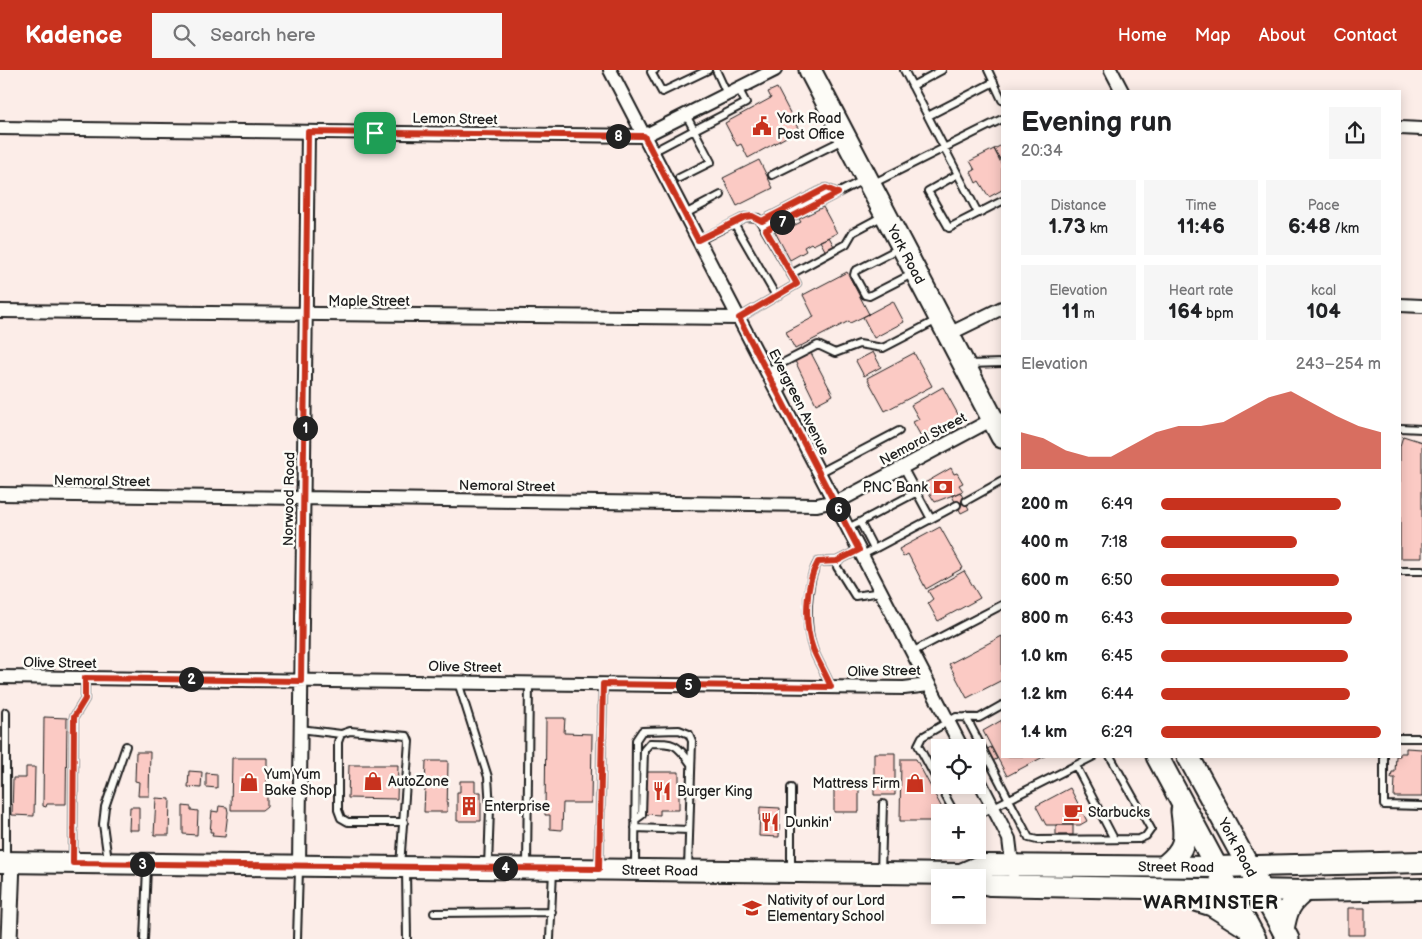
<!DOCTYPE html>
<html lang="en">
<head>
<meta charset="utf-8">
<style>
	body { margin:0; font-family:"Balsamiq Sans",sans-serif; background:#f6f6f6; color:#202124; height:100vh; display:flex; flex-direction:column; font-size:19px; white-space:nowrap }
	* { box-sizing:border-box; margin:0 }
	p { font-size:16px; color:#757577 }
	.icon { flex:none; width:28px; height:28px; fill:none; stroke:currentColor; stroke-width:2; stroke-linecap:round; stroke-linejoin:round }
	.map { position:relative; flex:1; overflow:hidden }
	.details { position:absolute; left:1001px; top:20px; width:400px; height:668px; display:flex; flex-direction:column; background:#fff; border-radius:0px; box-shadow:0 2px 12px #0003 }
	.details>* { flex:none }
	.tools { position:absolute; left:931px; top:669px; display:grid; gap:10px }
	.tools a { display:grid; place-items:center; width:55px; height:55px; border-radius:0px; background:#fff; box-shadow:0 2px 12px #0003; font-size:25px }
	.pin { position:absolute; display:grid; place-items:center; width:42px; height:42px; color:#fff; margin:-21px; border-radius:10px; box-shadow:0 2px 8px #0006 }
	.km { position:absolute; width:25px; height:25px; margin:-12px; border-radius:50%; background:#222; color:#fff; font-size:14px; line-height:25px; text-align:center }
	.round { display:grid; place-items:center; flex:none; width:52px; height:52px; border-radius:0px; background:#f6f6f6 }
	.summary { display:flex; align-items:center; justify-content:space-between; height:85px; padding:0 20px }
	h1 { font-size:28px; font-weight:800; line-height:38px }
	.metrics { display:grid; grid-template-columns:repeat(3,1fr); gap:8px; height:85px; padding:5px 20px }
	.metrics div { display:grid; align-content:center; border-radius:0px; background:#f6f6f6; text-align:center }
	.metrics b { font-size:21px; font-weight:800 }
	.metrics small { font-size:14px; font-weight:400 }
	.metrics p { font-size:14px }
	.chart { height:140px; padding:10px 20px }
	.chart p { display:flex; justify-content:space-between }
	.chart svg { width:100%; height:90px; margin-top:5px; fill:#c8321e; opacity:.7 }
	ul { padding:0 20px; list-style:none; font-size:16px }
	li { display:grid; grid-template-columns:80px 60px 1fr; align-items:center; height:38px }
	li i { height:12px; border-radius:6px; background:#c8321e }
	header { display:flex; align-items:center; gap:30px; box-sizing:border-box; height:70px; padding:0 25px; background:#c8321e; color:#fff }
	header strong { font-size:24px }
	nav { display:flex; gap:28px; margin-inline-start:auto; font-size:18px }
	.search { width:350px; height:45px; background:#f6f6f6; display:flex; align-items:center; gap:12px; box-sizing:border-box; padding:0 18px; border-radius:0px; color:#757577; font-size:19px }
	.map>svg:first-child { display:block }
	.building { fill:#fbcac4; stroke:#1c1c1c }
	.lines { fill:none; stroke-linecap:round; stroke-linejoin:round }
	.service-casing { stroke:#1c1c1c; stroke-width:10 }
	.minor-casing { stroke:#1c1c1c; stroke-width:16 }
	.tertiary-casing { stroke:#1c1c1c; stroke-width:19 }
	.primary-casing { stroke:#1c1c1c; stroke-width:24 }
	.trunk-casing { stroke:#1c1c1c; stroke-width:25 }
	.service { stroke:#fdfcf7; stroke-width:6 }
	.minor { stroke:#fdfcf7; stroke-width:12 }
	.tertiary { stroke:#fdfcf7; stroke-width:15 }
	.primary { stroke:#fdfcf7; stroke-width:20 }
	.trunk { stroke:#fdfcf7; stroke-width:21 }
	.route-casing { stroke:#fff; stroke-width:10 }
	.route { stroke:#c8321e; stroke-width:6 }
	.labels { text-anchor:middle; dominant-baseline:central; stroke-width:5; stroke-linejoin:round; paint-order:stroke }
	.poi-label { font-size:14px; fill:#1c1c1c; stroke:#fdfcf7; text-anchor:start }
	.street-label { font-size:14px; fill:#1c1c1c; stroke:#fdfcf7 }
	.district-label { font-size:19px; font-weight:bold; letter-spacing:1px; fill:#1c1c1c; stroke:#fdfcf7 }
</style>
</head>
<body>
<header>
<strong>Kadence</strong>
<div class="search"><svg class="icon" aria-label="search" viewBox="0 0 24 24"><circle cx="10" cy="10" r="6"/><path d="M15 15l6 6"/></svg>Search here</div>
<nav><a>Home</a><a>Map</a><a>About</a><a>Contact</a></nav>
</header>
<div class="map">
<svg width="1422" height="869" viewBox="0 0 1422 869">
	<rect width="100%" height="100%" fill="#fcede8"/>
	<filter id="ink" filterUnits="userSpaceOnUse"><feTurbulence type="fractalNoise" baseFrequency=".02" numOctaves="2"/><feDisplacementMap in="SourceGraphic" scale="10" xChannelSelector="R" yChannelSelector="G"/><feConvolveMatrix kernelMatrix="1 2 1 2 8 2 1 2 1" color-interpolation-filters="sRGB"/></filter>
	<g filter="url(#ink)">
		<path class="building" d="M777,18L799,60L748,88L741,74L737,76L725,53L771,28L768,22Z
			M1002,75V88L1000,89L994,79Z
			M994,79L1002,95V120L989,127L979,111L976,113L971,102L975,100L970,91Z
			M759,90L773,118L737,136L723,108Z
			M823,137L837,163L813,175L811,173L804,177L806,181L790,190L774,160L791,151L793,156L801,152L799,149Z
			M829,167L835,178L826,182L820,171Z
			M847,202L869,244L850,253L849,251L795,279L786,262L814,247L803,225Z
			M893,231L904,252L874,268L863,247Z
			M873,282L881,297L864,306L856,291Z
			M811,283L833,325L816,334L795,291Z
			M914,283L932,316L885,341L867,308Z
			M943,317L960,348L922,368L913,352L919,349L911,335Z
			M1403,366L1422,372V488H1400V376Z
			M951,398L954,404L957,403L963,413L959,415L963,421L935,432L923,414Z
			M960,422L969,439L961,443L952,426Z
			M940,457L963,498L926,519L908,484L903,487L899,479Z
			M964,501L980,528L938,551L928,533L933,529L928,521Z
			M1002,566V610L967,628L949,594Z
			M44,647L67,648L66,734H47L46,737L43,736Z
			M546,648H565L564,663L592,664L591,733H563L562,760L550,759V745H545Z
			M1002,650V686H1045L1007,706L983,661Z
			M991,677L997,689L990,692L984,681Z
			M1406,678L1422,679V727H1394L1395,708H1391L1392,702H1395L1396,686H1400V683H1406Z
			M136,682H150L149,726H138L139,712L135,711Z
			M874,683H895V725H874Z
			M232,688H267V736L262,740H231Z
			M901,689H916L942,738L940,751H900Z
			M426,691H448L447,742H424Z
			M349,695H398L397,729L348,728Z
			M26,697H35L34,746L12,745L13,708H26Z
			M189,701L202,702L201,718L188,717Z
			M645,702H679V740H660V745L645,744Z
			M206,703L217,704V718L206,717Z
			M460,711H475V722H481V751H457V722H460Z
			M834,716H859V742H834Z
			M1070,718L1087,751L1080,755H1046L1036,736Z
			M156,728L170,729L169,765H154Z
			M183,736L191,737V740L198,741L197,765L183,764Z
			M219,736L227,737L228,742L225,767L212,766L213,762H210L212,741L218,742Z
			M130,737H139V760H129Z
			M760,737L780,738L779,767L759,766Z
			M1056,755H1073V765H1056Z
			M1348,838H1365V865H1348Z"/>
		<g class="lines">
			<g class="service-casing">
				<path id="service" d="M655,0L651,2L662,22L708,0
					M716,0L727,24
					M904,0L978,143
					M988,0L1002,30
					M912,16L942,0
					M686,45L694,60L746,33L738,18
					M928,46L994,12
					M660,78L694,60L711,92L679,108
					M958,104L928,121L949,158L1002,131
					M772,105L843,70
					M874,113L1002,49
					M685,144L721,125
					M762,151L826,118L838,123
					M734,153L776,226
					M766,160L863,110
					M698,171L745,147L758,148L797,214L739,248
					M900,178L855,201L854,205L865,225L869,226L912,204
					M791,204L846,174L853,162L883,146
					M968,294L1002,293
					M777,323L783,319L773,298L818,275L835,283L859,274L883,278L937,250
					M1400,358L1422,359
					M903,397L931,449
					M819,403L899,361
					M966,431L1002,411
					M860,452L917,422
					M848,458L860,452L874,479L864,484L859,480L837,491V497L855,526L881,522
					M874,479L957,435
					M1400,501H1422
					M912,582L1002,535
					M458,612L488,707L490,738L488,797
					M831,617C826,604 818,592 813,579C805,557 806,512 818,492L837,491
					M6,642V791
					M966,647L1029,768L1037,770L1139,769L1146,766L1151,759L1110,686
					M300,659L341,664
					M1400,668H1422
					M1384,686V735L1422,736
					M1076,696L1114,769
					M791,718V800
					M954,742L918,675L922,667L956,647L979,648L1002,635
					M978,745L1094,686
					M635,750L642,745L644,680L650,673C675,673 676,673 691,694
					M635,758L689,760
					M108,790L103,754L105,737L126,676
					M73,791L74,647L85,629V608
					M400,796L409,671L407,666L350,661L341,664L338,672V740L341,748L348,752H404
					M527,797L529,613
					M635,797L636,670L642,661L679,660L689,664L692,671L688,799
					M599,798L603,614
					M406,800L407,869
					M881,802L883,734
					M434,843L552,842
					M144,869L147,797
					M297,869L299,799
					M550,869L553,800"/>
			</g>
			<g class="minor-casing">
				<path id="minor" d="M610,0L962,678
					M1111,0L1122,21
					M0,58L644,66L775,0
					M1400,58L1422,59
					M1400,235L1422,236
					M0,241L739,248
					M949,264L1002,238
					M0,424L817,435L843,429L993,349
					M0,607L904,618L929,615
					M978,708L1009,769L1013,802
					M299,796L308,62"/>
			</g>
			<g class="tertiary-casing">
				<path id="tertiary" d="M9,869L12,792"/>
			</g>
			<g class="primary-casing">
				<g id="primary">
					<path id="s1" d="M0,792L961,804L982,795L1216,797L1422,792"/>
					<path d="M978,812L990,815L1305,821L1422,819"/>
				</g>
			</g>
			<g class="trunk-casing">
				<g id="trunk">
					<path id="s2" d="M810,0L1002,367"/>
					<path d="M1157,686L1255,869"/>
					<path id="s3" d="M1188,686L1288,869"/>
					<path d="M1166,795C1188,777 1185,768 1182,741"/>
					<path d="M1161,819L1212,835L1247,857"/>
					<path d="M1283,860C1286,842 1289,832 1305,821"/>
				</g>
			</g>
			<use href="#service" class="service"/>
			<use href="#minor" class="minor"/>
			<use href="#tertiary" class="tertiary"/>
			<use href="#primary" class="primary"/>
			<use href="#trunk" class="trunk"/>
		</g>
	</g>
	<g class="lines" filter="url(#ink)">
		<g class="route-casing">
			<path id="route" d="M308,62L644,66L698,170L745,147L752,146L762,151L826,118L838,123L766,160L797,214L739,248L859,480L837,491L818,492C805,514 804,555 813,579C818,592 826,604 831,617L603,614L599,799L73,793L74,647L85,629V608L301,611Z"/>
		</g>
		<use href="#route" class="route"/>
	</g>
	<defs>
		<g id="civic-bare" transform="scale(1.5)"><path d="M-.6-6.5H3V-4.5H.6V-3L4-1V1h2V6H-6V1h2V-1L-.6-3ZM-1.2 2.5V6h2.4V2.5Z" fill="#c8321e" stroke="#fdfcf7" stroke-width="2.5" paint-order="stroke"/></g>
		<g id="bank-bare" transform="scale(1.5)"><path d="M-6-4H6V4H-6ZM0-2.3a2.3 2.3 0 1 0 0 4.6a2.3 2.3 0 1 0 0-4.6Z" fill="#c8321e" stroke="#fdfcf7" stroke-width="2.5" paint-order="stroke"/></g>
		<g id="shop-bare" transform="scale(1.5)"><path d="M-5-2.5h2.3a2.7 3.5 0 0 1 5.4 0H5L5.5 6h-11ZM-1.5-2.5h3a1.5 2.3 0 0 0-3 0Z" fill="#c8321e" stroke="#fdfcf7" stroke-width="2.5" paint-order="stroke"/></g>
		<g id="restaurant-bare" transform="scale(1.5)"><path d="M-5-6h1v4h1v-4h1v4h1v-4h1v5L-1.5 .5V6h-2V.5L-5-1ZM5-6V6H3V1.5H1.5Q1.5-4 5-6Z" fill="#c8321e" stroke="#fdfcf7" stroke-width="2.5" paint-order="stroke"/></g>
		<g id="building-bare" transform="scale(1.5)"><path d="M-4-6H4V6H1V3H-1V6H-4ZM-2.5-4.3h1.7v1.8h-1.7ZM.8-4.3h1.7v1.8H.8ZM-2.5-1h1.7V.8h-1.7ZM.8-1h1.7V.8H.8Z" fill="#c8321e" stroke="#fdfcf7" stroke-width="2.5" paint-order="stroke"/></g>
		<g id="cafe-bare" transform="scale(1.5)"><path d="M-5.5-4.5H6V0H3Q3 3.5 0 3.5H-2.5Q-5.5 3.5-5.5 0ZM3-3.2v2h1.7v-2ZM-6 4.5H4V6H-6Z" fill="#c8321e" stroke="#fdfcf7" stroke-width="2.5" paint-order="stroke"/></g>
		<g id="school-bare" transform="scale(1.5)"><path d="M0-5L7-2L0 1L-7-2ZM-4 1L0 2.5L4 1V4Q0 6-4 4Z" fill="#c8321e" stroke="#fdfcf7" stroke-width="2.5" paint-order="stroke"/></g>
	</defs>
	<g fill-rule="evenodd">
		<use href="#civic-bare" x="762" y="56"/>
		<use href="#bank-bare" x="943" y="417"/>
		<use href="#shop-bare" x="373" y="711"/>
		<use href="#shop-bare" x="249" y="712"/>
		<use href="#shop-bare" x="915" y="713"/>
		<use href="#restaurant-bare" x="662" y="721"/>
		<use href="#building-bare" x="469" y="736"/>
		<use href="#cafe-bare" x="1073" y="742"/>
		<use href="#restaurant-bare" x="770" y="752"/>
		<use href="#school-bare" x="752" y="838"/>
	</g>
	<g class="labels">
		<g class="poi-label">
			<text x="777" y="48">York Road<tspan x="777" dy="16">Post Office</tspan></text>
			<text x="928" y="417" text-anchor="end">PNC Bank</text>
			<text x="264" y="704">Yum Yum<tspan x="264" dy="16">Bake Shop</tspan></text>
			<text x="388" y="711">AutoZone</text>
			<text x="900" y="713" text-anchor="end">Mattress Firm</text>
			<text x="677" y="721">Burger King</text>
			<text x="484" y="736">Enterprise</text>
			<text x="1088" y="742">Starbucks</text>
			<text x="785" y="752">Dunkin'</text>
			<text x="767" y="830">Nativity of our Lord<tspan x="767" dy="16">Elementary School</tspan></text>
		</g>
		<g class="street-label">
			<text transform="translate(455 49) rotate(1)">Lemon Street</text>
			<text stroke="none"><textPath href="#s2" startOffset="208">York Road</textPath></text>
			<text x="369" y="231">Maple Street</text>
			<text transform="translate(799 332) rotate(63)">Evergreen Avenue</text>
			<text transform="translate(923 369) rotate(-28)">Nemoral Street</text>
			<text transform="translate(102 411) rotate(1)">Nemoral Street</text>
			<text transform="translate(507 416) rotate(1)">Nemoral Street</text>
			<text transform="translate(289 429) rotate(-89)">Norwood Road</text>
			<text transform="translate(60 593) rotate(1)">Olive Street</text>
			<text transform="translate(465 597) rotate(1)">Olive Street</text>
			<text transform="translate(884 601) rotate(-1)">Olive Street</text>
			<text stroke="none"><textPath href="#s3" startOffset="104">York Road</textPath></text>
			<text stroke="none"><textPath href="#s1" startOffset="1178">Street Road</textPath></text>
			<text stroke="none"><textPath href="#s1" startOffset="660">Street Road</textPath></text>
		</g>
		<g class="district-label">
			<text x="1211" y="833">WARMINSTER</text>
		</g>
	</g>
</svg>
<div class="tools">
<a><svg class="icon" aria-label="locate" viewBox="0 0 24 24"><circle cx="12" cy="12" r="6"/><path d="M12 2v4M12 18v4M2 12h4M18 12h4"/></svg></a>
<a>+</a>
<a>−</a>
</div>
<div class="pin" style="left:375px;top:63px;background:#1e9e55"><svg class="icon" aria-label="arrive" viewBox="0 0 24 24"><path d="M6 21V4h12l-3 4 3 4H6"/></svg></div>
<b class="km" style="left:305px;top:358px">1</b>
<b class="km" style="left:191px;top:609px">2</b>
<b class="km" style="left:142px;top:794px">3</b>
<b class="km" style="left:505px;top:798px">4</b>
<b class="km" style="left:688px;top:615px">5</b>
<b class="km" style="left:838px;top:439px">6</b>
<b class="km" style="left:782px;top:152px">7</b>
<b class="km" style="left:618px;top:66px">8</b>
<section class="details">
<div class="summary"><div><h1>Evening run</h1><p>20:34</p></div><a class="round"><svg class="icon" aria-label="share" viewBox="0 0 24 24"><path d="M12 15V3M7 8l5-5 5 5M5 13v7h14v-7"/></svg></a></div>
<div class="metrics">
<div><p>Distance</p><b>1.73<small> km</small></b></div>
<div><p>Time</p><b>11:46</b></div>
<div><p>Pace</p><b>6:48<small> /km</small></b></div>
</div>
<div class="metrics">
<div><p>Elevation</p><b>11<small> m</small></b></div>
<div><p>Heart rate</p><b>164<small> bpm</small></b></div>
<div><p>kcal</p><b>104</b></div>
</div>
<div class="chart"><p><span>Elevation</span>243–254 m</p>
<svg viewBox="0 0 160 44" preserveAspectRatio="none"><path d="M0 44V26L10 29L20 35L30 38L40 38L50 32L60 26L70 23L80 23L90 21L100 15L110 9L120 6L130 12L140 18L150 23L160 26V44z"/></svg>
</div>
<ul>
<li><b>200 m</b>6:49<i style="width:82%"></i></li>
<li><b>400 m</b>7:18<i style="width:62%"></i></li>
<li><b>600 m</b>6:50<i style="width:81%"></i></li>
<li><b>800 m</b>6:43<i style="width:87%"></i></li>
<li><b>1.0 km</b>6:45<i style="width:85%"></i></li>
<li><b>1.2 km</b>6:44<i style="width:86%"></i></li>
<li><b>1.4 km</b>6:29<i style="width:100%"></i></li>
</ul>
</section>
</div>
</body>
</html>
